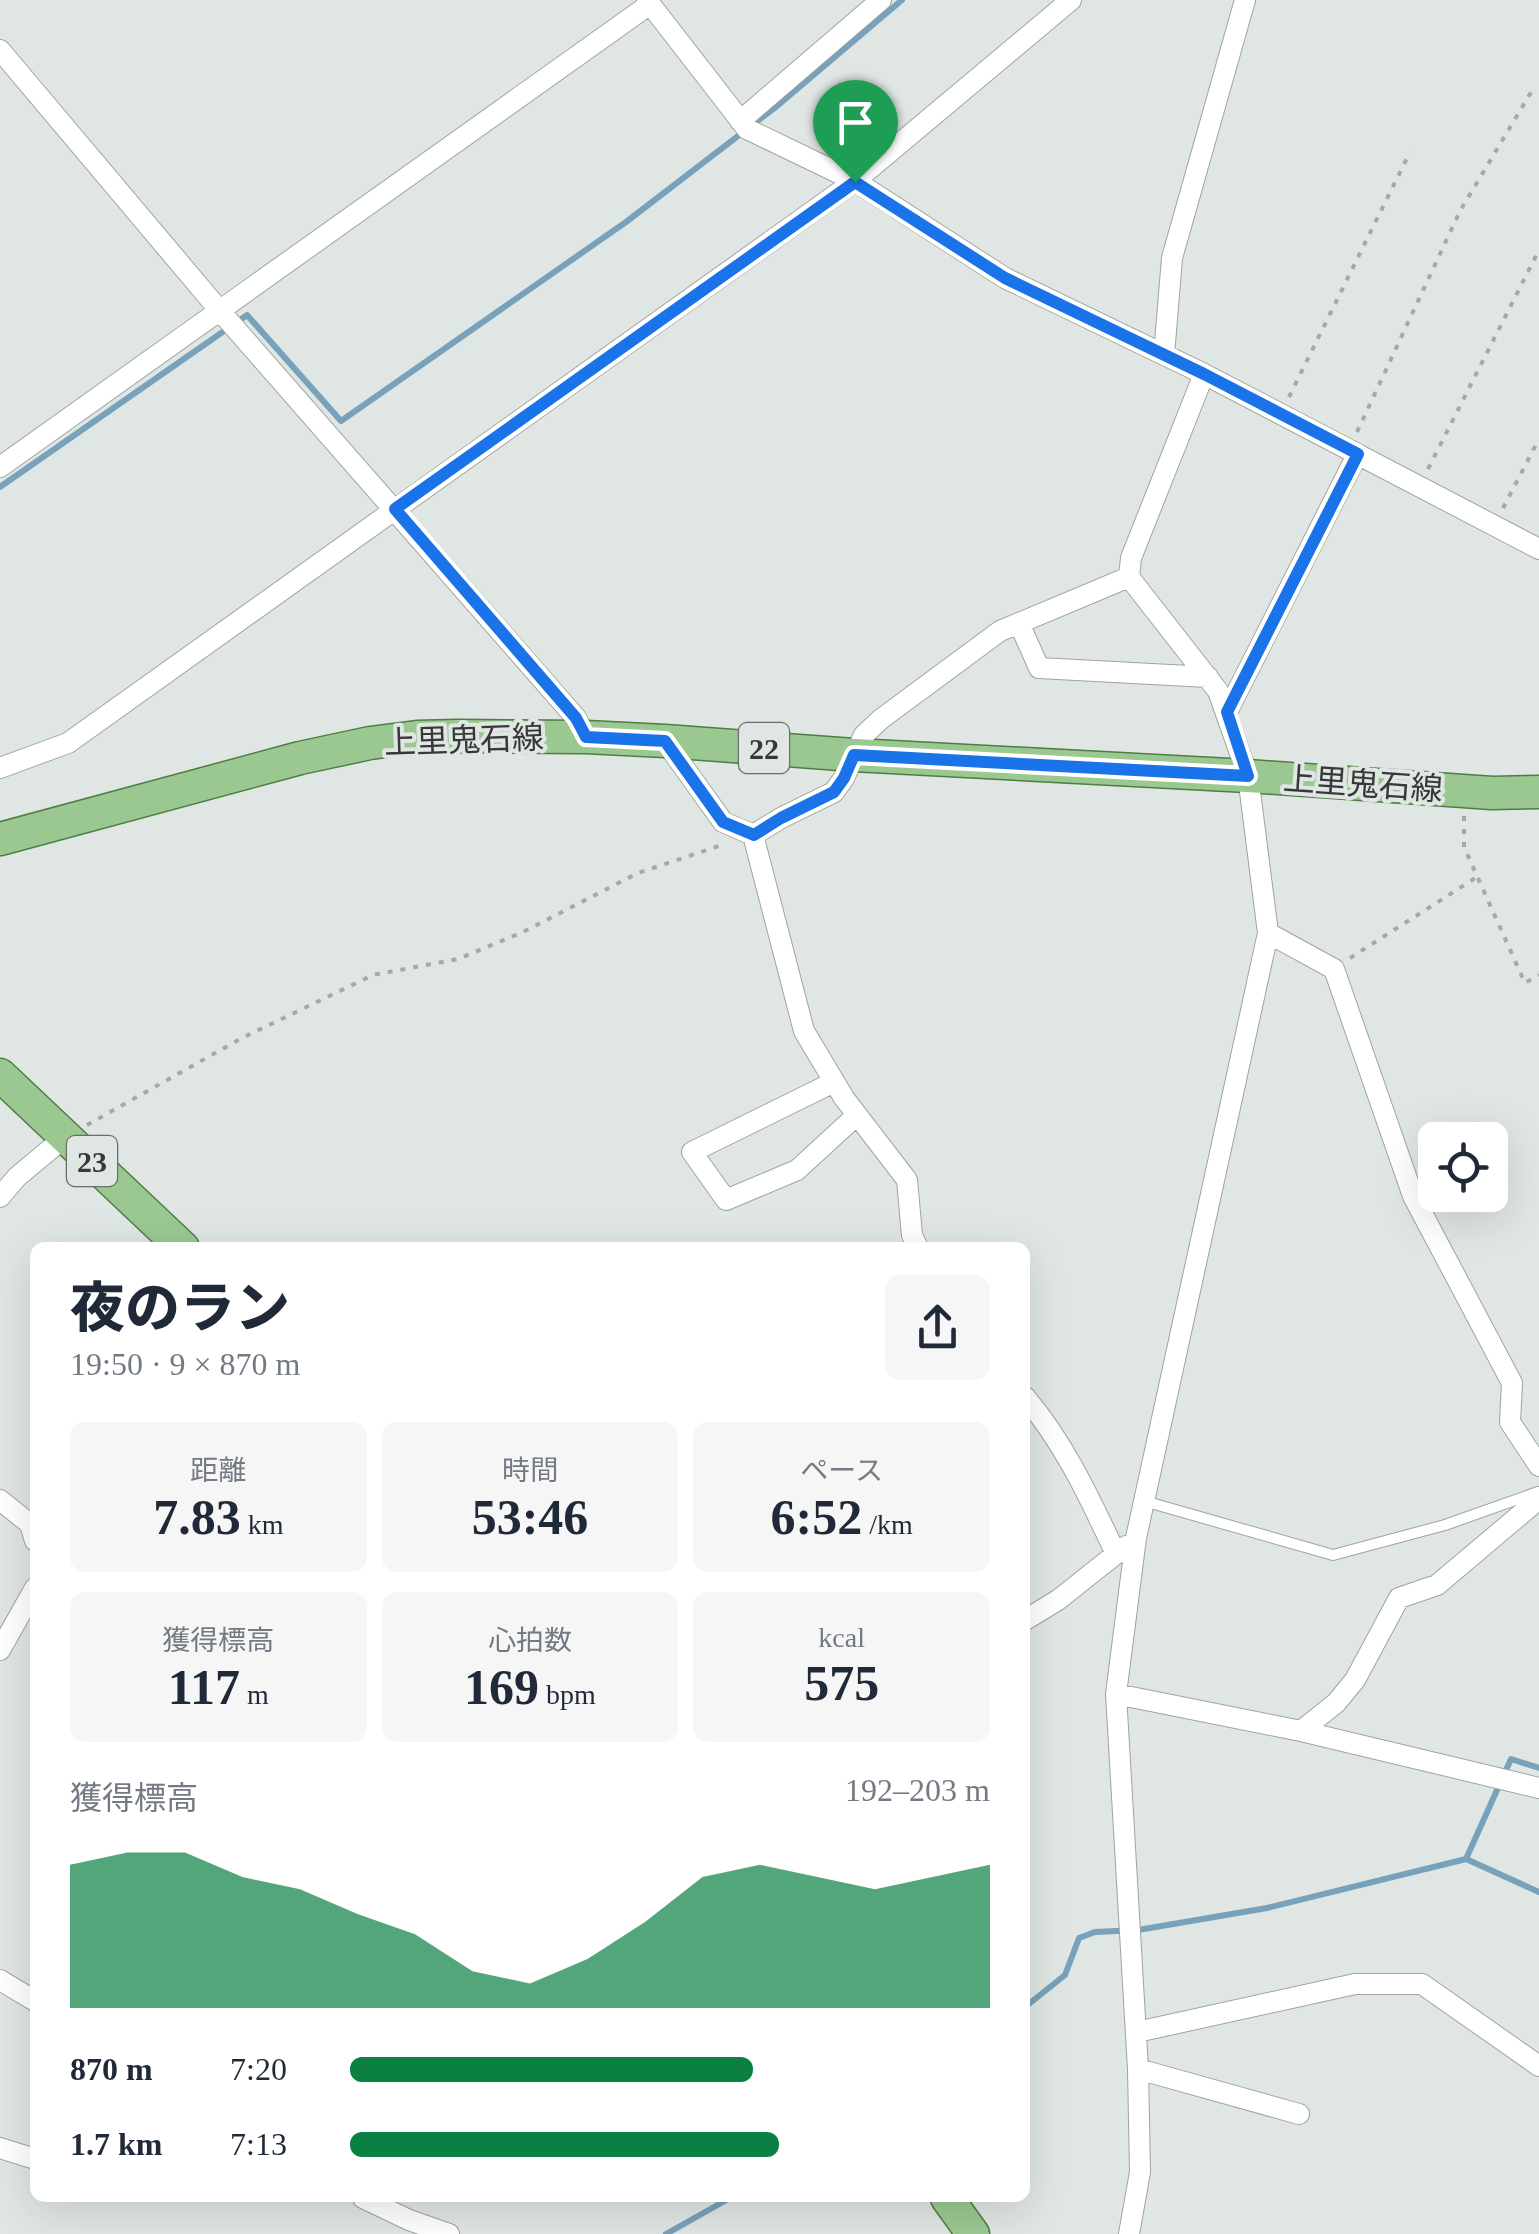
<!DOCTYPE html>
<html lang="ja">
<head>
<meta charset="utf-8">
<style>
	body { margin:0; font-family:"Times New Roman","Noto Sans JP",serif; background:#f6f6f7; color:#1f2937; height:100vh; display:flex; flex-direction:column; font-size:38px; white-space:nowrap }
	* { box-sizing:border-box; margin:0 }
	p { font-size:32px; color:#747a83 }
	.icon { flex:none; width:55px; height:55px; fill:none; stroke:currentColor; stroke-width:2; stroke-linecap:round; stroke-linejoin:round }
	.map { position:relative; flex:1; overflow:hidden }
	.sheet { position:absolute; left:30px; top:1242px; width:1000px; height:960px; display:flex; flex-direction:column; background:#fff; border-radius:15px; box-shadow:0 10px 40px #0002 }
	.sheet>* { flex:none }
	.controls { position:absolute; left:1418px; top:1122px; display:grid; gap:20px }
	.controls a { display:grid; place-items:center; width:90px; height:90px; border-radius:15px; background:#fff; box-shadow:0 10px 40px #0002; font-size:50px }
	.pin { position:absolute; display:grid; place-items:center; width:85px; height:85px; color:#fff; margin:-102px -42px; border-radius:50% 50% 50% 0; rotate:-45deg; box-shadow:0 0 10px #0007 }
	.pin .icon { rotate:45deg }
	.round { display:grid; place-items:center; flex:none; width:105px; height:105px; border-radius:15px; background:#f6f6f7 }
	.summary { display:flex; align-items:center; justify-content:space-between; height:170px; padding:0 40px }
	h1 { font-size:55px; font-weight:800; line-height:75px }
	.metrics { display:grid; grid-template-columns:repeat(3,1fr); gap:15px; height:170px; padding:10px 40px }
	.metrics div { display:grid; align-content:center; border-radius:15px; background:#f6f6f7; text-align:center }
	.metrics b { font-size:50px; font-weight:800 }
	.metrics small { font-size:28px; font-weight:400 }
	.metrics p { font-size:28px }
	.chart { height:280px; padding:20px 40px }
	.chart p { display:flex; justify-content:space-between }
	.chart svg { width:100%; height:180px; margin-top:10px; fill:#0b8043; opacity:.7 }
	ul { padding:0 40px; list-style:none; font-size:32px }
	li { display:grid; grid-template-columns:160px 120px 1fr; align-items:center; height:75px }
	li i { height:25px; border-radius:12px; background:#0b8043 }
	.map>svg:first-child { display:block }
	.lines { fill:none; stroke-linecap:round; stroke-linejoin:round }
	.stream { stroke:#78a1bb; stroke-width:6 }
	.lane-casing { stroke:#9fa4a2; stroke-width:12 }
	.street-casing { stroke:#9fa4a2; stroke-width:22 }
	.primary-casing { stroke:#4d7e42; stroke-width:35 }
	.path { stroke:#a5a9a7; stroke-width:4; stroke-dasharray:5 8; stroke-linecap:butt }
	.lane { stroke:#fff; stroke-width:10 }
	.street { stroke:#fff; stroke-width:20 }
	.primary { stroke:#9bc891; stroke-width:32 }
	.route-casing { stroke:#fff; stroke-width:20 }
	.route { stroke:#1a73e8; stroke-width:12 }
	.labels { text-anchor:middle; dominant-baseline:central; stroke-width:8; stroke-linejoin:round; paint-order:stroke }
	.shield { fill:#e0e6e3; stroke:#6a6d6b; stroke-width:2.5 }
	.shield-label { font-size:30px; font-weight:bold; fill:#373938 }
	.street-label { font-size:32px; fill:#373938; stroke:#e0e6e3 }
</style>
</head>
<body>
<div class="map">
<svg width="1539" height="2234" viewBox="0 0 1539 2234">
	<rect width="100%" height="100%" fill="#e0e6e3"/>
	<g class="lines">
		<path class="stream" d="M0,487L247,315L341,421L626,222L777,106L902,0
			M1466,1859L1511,1759L1539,1768
			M1025,2007L1065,1975L1079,1938L1095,1932L1138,1930L1267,1908L1466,1859L1539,1892
			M666,2234L730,2198"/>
		<g class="lane-casing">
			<path id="lane" d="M1144,1501L1333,1555L1445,1525L1538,1492"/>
		</g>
		<g class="street-casing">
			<path id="street" d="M647,0L747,129L855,181L1005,278L1204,374L1539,549
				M0,50L220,311L576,718L586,737
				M740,121L881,0
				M1164,355L1172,258L1245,0
				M0,467L650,4
				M1019,623L1039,668L1208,677
				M1227,712L1357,455
				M665,741L723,822L753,835L804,1031L844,1098L907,1180L912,1235L918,1248
				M0,768L68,743L855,181L1071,0
				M753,835L781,818L834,792L844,778L864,735L881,719L1000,631L1129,577
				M1268,933L1334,969L1413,1196L1512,1383L1510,1422L1539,1466
				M834,1082L692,1152L726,1200L797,1170L857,1115
				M0,1197L17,1177L65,1137
				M1025,1397C1065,1444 1090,1499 1116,1554
				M0,1500L30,1524L35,1541
				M1025,1620L1058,1600L1126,1546
				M0,1650L35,1588
				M1116,1694L1301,1731L1539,1788
				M1301,1731L1336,1703L1355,1680L1399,1598L1437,1585L1539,1499
				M0,1980L35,2001
				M1137,2032L1355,1984H1422L1539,2066
				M1138,2069L1299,2114
				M0,2148L35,2159
				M363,2198L409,2220L449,2234
				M1129,2234L1140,2172L1138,2069L1116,1694L1136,1538L1268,933L1248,776L1218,691L1129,577L1131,558L1204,374"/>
		</g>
		<g class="primary-casing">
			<path id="primary" d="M0,839L300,758L370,743L417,737L458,736L586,737L665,741L854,755L1248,776L1492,793L1539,792
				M0,1075L183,1248
				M947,2198L973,2234"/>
		</g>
		<path class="path" d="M1289,397L1410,152
			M1357,432L1460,211L1533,89
			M1428,469L1539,250
			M1503,508L1539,439
			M1464,816V847L1525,983L1539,975
			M1350,958L1477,877
			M87,1125L242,1038L373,975L458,959L523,932L638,873L725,844"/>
		<use href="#lane" class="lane"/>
		<use href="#street" class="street"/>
		<use href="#primary" class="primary"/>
	</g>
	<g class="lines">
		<g class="route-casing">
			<path id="route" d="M855,182L1005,278L1204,374L1358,454L1227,712L1248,776L854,755L844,778L834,792L781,818L754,835L723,822L665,741L586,737L576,718L395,509Z"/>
		</g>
		<use href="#route" class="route"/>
	</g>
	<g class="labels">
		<g class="shield">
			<rect x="739" y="723" width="50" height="50" rx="8"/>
			<rect x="67" y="1136" width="50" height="50" rx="8"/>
		</g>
		<g class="shield-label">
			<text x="764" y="748">22</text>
			<text x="92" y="1161">23</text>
		</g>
		<g class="street-label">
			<text transform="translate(464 740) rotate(-2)">上里鬼石線</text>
			<text transform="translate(1363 784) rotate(4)">上里鬼石線</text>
		</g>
	</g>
</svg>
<div class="controls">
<a><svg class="icon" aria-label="locate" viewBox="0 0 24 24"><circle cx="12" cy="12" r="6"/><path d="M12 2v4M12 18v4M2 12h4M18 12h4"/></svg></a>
</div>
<div class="pin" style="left:855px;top:182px;background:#1e9e55"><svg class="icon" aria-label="arrive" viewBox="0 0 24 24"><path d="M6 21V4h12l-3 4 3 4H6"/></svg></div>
<section class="sheet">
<div class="summary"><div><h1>夜のラン</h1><p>19:50 · 9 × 870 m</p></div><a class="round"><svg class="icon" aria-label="share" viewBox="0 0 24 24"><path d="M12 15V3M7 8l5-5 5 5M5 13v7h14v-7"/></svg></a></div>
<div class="metrics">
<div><p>距離</p><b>7.83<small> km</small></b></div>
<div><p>時間</p><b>53:46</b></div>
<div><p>ペース</p><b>6:52<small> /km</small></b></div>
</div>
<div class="metrics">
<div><p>獲得標高</p><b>117<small> m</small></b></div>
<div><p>心拍数</p><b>169<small> bpm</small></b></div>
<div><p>kcal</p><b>575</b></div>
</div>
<div class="chart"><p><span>獲得標高</span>192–203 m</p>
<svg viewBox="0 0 160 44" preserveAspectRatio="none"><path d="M0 44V9L10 6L20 6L30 12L40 15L50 21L60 26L70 35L80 38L90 32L100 23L110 12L120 9L130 12L140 15L150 12L160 9V44z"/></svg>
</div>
<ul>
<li><b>870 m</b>7:20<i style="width:63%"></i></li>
<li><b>1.7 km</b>7:13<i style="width:67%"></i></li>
</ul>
</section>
</div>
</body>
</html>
